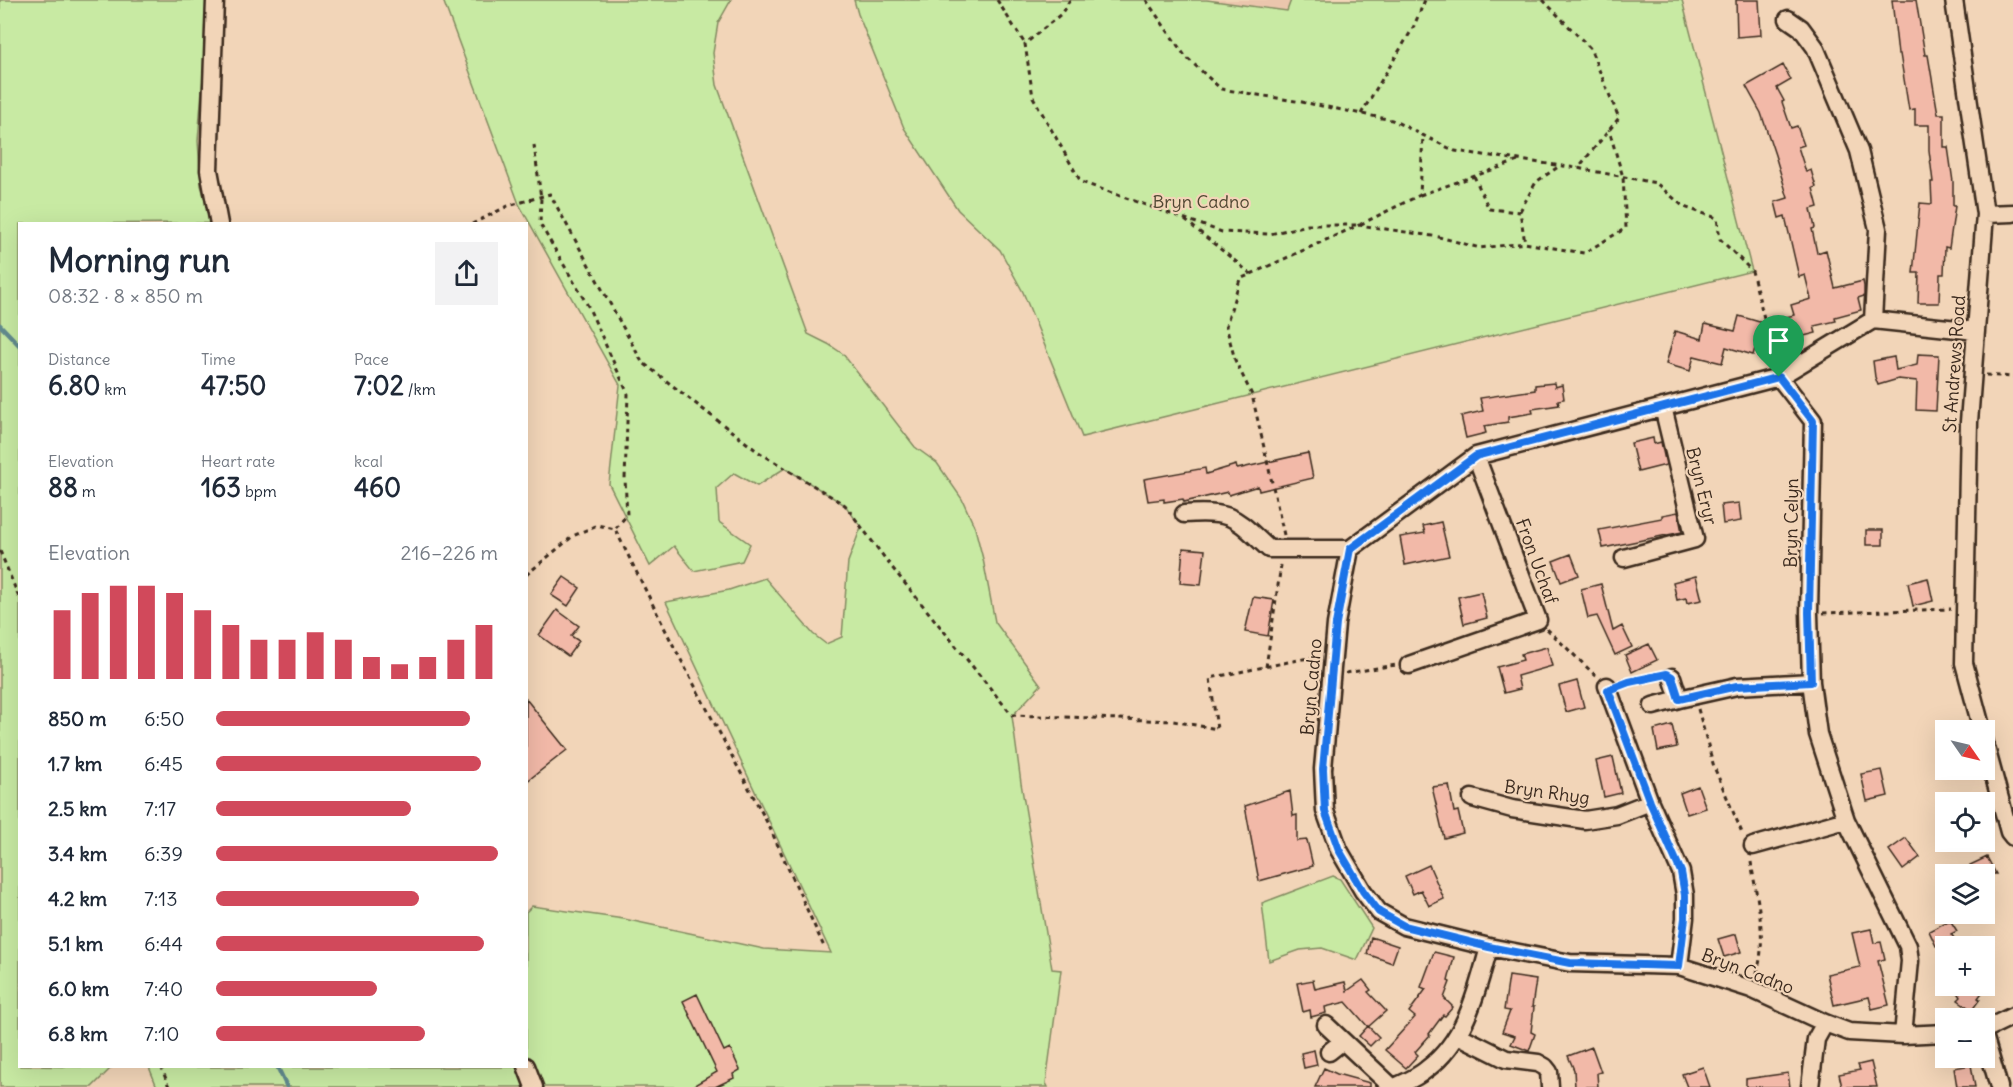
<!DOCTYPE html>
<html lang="en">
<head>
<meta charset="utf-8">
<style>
	body { margin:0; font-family:Delius,sans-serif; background:#f2f2f3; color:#1f2937; height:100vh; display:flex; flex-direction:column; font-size:22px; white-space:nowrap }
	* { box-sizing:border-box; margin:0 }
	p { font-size:20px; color:#747a83 }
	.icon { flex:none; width:33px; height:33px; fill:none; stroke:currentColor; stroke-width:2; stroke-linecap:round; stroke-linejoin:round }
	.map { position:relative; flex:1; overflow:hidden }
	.drawer { position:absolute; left:18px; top:222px; width:510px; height:846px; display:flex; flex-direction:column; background:#fff; border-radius:0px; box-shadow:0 6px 24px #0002 }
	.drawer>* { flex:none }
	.needle { width:39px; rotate:124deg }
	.buttons { position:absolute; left:1935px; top:720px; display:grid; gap:12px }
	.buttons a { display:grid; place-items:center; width:60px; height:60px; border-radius:0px; background:#fff; box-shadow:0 6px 24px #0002; font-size:30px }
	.pin { position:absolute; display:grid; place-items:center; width:51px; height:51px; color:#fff; margin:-62px -26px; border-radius:50% 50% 50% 0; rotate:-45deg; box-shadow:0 0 6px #0007 }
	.pin .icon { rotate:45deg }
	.round { display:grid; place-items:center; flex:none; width:63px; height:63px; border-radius:0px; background:#f2f2f3 }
	.summary { display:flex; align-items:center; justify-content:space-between; height:102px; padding:0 30px }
	h1 { font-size:33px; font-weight:700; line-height:45px }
	.figures { display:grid; grid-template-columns:repeat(3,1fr); gap:9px; height:102px; padding:6px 30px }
	.figures div { display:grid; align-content:center }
	.figures b { font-size:26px; font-weight:700 }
	.figures small { font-size:16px; font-weight:400 }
	.figures p { font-size:16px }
	.chart { height:168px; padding:12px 30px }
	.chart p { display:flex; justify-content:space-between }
	.chart svg { width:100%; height:108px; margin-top:6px; stroke:#d1495b; stroke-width:6 }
	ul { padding:0 30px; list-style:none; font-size:20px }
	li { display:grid; grid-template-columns:96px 72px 1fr; align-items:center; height:45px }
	li i { height:15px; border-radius:8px; background:#d1495b }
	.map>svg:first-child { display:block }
	.built { fill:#ebc6ad }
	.green { fill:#c8eaa3; stroke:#828a60; stroke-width:1.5 }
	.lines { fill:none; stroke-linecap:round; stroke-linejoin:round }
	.stream { stroke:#628b8e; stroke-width:4.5 }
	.building { fill:#f2b9a8; stroke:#3b2a1e; stroke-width:1.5 }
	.minor-casing { stroke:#3b2a1e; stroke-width:21 }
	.path { stroke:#3b2a1e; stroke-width:3; stroke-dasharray:4.5 4.5; stroke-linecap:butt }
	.minor { stroke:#f2d5b8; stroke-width:16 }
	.route-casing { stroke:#fff; stroke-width:12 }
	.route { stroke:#1a73e8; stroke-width:8 }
	.labels { text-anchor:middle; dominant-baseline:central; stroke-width:4.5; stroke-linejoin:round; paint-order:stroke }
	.park-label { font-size:18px; fill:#504732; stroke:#f2d5b8 }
	.street-label { font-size:18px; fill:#3b2a1e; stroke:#f2d5b8 }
</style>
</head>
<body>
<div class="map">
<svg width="2013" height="1087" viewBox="0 0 2013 1087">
	<rect width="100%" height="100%" fill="#f2d5b8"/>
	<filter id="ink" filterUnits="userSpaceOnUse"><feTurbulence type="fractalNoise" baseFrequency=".0167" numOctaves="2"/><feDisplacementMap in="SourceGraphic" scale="12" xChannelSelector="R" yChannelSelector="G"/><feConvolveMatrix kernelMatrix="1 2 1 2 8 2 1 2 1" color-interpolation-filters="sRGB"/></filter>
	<g filter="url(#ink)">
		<path class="built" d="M1207,0H1291L1288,11Z"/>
		<path class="green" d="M0,0H209L198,141L201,185L212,223L20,224V1066L112,1067L92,1087H0Z
			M443,0H731L718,23L713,53L717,85L808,334L828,344L843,354L915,447L937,463L962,499L975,528L983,559L995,622L1041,685L1012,716L1021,783L1052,969L1061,970L1046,1083L1048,1087H534L526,1066V912L532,906L624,919L764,949L831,953L666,602L729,590L765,578L813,634L826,644L842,637L848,562L861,527L845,505L785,468L757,486L734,473L717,488L719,522L750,544L742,561L694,571L674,546L650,566L609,484L620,385L519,204Z
			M854,0H1207L1287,11L1291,0H1682L1752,271L1082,437L1023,292L1000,250L958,210L904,128L858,14Z
			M1333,876L1340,879L1372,928L1357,960L1322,948L1300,950L1269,961L1262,903Z
			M149,1067H518L527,1087H157Z"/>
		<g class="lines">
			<path class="stream" d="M0,325L20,346
				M277,1066L287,1087"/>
		</g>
		<path class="building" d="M1736,0H1759L1761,35L1737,37Z
			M1892,0H1916L1925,55H1928L1938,114H1944V147H1948L1953,182V206H1955L1949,248L1945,247L1944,274H1940L1939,303H1918L1919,273H1913L1920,203L1932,204L1931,182H1933L1929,150V125H1915V109L1909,110L1900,54H1898Z
			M1783,65L1791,80L1777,88L1784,101L1782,102L1791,128L1797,126L1804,145L1798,147L1806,172L1811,170L1816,187L1813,188L1818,207L1811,209L1815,228L1812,229L1817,253L1826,250L1835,288L1863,281L1864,286V296L1858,298L1861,310L1835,317L1836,321L1814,326L1816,333L1776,343L1771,321L1794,315L1791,305L1811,299L1805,275L1799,277L1785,216L1779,218L1775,202L1788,198L1775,155L1761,113L1746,86Z
			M1739,316L1763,323L1753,355L1726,347L1722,363L1694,356L1690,371L1666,364L1675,331L1702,339L1705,324L1735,331Z
			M1918,354L1939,355L1936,411L1916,410L1917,381L1898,379L1878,385L1875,377L1873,361L1894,357L1896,370L1917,365Z
			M1554,383L1555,387L1562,385L1564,399L1558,400L1559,405L1532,409L1533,413L1508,417V422L1484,426L1486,433L1466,438L1461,416L1483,411L1480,398L1535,390V385Z
			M1653,438L1654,444L1661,442L1666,465L1638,472L1631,443Z
			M1308,453L1313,478L1259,491L1258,486L1229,495L1228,492L1184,502L1183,499L1164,502V499L1148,501L1144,479L1205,468L1206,474L1236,465L1237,469Z
			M1739,503L1741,521L1723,524L1721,505Z
			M1678,512L1682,532L1603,548L1599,530L1662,518V515Z
			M1441,522L1449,556L1405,565L1400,537L1425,533L1423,526Z
			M1866,530H1883V545H1866Z
			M1183,548L1205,550L1201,585L1180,583Z
			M1571,554L1579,575L1561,582L1553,561Z
			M1696,576L1702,600L1687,603L1686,598L1677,600L1673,582Z
			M564,577L580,588L568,606L551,595Z
			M1928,578L1933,601L1913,606L1908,583Z
			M1601,584L1613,631L1622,626L1632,647L1615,655L1597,616L1588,618L1581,589Z
			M1481,592L1487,618L1464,624L1458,597Z
			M1253,597L1274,600L1268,636L1245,632Z
			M557,610L579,626L571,636L579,641L568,656L539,635Z
			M1649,644L1657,660L1632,672L1625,655Z
			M1547,647L1552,666L1517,676L1520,689L1504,693L1497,667L1523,660L1521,654Z
			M1577,681L1584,707L1566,712L1559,686Z
			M526,699L567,750L526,782Z
			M1672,725L1677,747L1658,751L1654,730Z
			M1613,757L1621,793L1604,797L1596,761Z
			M1882,770L1888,796L1867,801L1861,774Z
			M1449,785L1454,812L1458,811L1463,833L1444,838L1432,787Z
			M1698,786L1706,808L1687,814L1680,793Z
			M1290,791L1293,816L1297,815V841L1307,840L1313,866L1259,881L1245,806Z
			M1906,838L1920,857L1903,870L1889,850Z
			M1987,857L1996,874H1975L1970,865Z
			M1429,865L1444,899L1429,906L1421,890L1413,894L1405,876Z
			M1950,920L1957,931L1951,934L1960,946H1936L1929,931Z
			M1871,929L1874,943L1881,942L1885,959L1878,961L1889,1005L1872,1009L1869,997L1834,1005L1827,974L1860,967L1852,933Z
			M1736,934L1741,952L1724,957L1718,939Z
			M1371,937L1398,946L1392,963L1367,954Z
			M1434,952L1454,957L1448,981L1450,982L1444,998L1453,1007L1445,1016L1443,1015L1429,1034L1430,1035L1415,1052L1418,1055L1406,1068L1385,1050L1415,1017L1409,1012L1426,989L1421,987Z
			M1509,976L1536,980L1532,1007H1534L1531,1032L1535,1034L1529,1051L1511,1044L1515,1036L1502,1032L1510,1011L1504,1010Z
			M1313,980L1315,989L1345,982L1347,991L1363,980L1371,990L1368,992L1386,1011L1368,1027L1346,1002L1325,1007L1326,1013L1311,1017L1310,1010L1303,1012L1297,983Z
			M1954,986H1987L1978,998L1980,999L1972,1010L1958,1000L1961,997Z
			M697,994L724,1051L730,1048L740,1070L733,1074L734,1078L715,1087H691L717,1072L683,1001Z
			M1368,1026L1379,1037L1370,1046L1359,1036Z
			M1592,1047L1601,1072L1597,1073L1598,1087H1575L1574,1070L1568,1056Z
			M1314,1050L1317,1065L1304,1068L1301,1053Z
			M1871,1062L1877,1087H1842L1839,1074L1860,1070L1858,1065Z
			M1971,1065L1975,1087H1957L1954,1068Z
			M1703,1067L1710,1087H1687L1682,1074Z
			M1324,1068L1337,1074L1370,1083V1087H1315Z
			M1788,1073L1790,1087H1746V1079Z"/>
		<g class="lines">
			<g class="minor-casing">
				<path id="minor" d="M215,0L209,170L219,224
					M1954,0L1985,214L1969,422L1964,663L1982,730
					M1788,19L1801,28L1815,47L1859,151L1878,229L1873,320
					M1985,214L2013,213
					M1779,377L1813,421L1809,613L1811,682L1818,734L1846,820L1908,946L1910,961L1903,1035
					M1184,514C1233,510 1235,518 1269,549H1350
					M1624,558L1695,539L1663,407
					M1409,665L1538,620L1476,456
					M1672,677L1679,699L1737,686L1811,682
					M1607,686L1650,802L1681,872L1685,895V918L1679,966
					M1653,706L1679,699
					M1984,740L2009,832L2013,837
					M1472,798L1512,809L1585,820L1617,815L1650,802
					M1753,846L1846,820
					M1326,1025L1392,1087
					M1984,1030L2013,1016
					M1946,1033L1903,1035L1849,1032L1825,1023L1751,989L1679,966L1570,963L1489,947L1404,926L1379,912L1363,891L1339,850L1325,811L1323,769L1336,624L1350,549L1476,456L1779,377L1873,320L1976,331
					M1458,1035L1506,1059L1538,1063L1545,1067L1549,1072L1550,1087
					M1984,1035L1999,1087
					M1329,1052L1343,1041
					M526,1066L534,1087
					M1395,1087C1406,1082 1418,1077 1427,1069C1466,1040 1477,991 1489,947
					M1810,1087L1816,1039L1825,1023"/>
			</g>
			<path class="path" d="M997,0L1025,44
				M1070,0L1061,14L1025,44L1033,97L1081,182L1222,232L1270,234L1308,225H1359L1420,195L1423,135
				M1146,0L1185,56L1221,89L1302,102L1392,120L1455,151L1577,168L1656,183L1684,207L1717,218L1720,239L1752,271L1775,361
				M1543,0L1590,48L1619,118L1578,168
				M1361,114L1413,28L1425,0
				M534,145L541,198L540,224L588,306L628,394L625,479L627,515L615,529
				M1474,176L1489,209L1520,212L1525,243
				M1420,195L1518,161
				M1520,211L1536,182L1558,167
				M1185,220L1251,274
				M472,224L508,206L550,194L642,362L757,451L845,505L890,565L1012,715L1173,721L1217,729L1210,678L1318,656
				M1986,375L2013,377
				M1284,535L1252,395L1235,360L1226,326L1240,279L1359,225L1439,237L1480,248L1525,243L1584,253L1626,228L1623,177L1609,130
				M0,551L20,600
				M526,575L573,536L597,525L615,529L671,641L769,826L825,949
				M1823,613L1951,609
				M1547,629L1597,677
				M1266,667L1281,565
				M1346,673L1396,665
				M1622,684L1656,676
				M1698,709L1714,767L1743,835
				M1751,862C1757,900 1768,939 1756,976
				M161,1066L169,1087"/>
			<use href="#minor" class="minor"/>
		</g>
	</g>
	<g class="lines" filter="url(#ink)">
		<g class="route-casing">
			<path id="route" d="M1779,377L1813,421L1809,613L1811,682L1737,686L1679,699L1672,677L1667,674L1629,682L1608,690L1650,802L1681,872L1685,895V918L1679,966L1570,963L1489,947L1404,926L1379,912L1363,891L1339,850L1325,811L1323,769L1336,624L1350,549L1476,456Z"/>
		</g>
		<use href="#route" class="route"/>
	</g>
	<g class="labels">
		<g class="park-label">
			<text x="1201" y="201">Bryn Cadno</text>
		</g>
		<g class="street-label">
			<text transform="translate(1954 364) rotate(-86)">St Andrews Road</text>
			<text transform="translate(1702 486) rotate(76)">Bryn Eryr</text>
			<text transform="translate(1791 523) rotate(-89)">Bryn Celyn</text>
			<text transform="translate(1537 561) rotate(70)">Fron Uchaf</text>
			<text transform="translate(1311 687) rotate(-85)">Bryn Cadno</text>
			<text transform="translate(1547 792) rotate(8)">Bryn Rhyg</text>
			<text transform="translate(1748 971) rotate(21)">Bryn Cadno</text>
		</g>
	</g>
</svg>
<div class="buttons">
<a><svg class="needle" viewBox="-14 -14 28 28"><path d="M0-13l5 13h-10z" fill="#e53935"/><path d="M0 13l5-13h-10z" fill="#747a83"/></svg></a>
<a><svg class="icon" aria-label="locate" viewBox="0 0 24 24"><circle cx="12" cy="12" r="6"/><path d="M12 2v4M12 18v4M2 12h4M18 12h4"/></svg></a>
<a><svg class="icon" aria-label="layers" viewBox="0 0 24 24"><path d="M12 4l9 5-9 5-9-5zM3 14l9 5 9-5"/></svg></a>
<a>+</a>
<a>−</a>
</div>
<div class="pin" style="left:1779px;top:377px;background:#1e9e55"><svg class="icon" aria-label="arrive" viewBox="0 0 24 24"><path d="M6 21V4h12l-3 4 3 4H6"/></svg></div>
<section class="drawer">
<div class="summary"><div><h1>Morning run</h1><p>08:32 · 8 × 850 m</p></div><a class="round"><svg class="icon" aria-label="share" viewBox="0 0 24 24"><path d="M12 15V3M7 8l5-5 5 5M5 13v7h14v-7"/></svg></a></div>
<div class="figures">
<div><p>Distance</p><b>6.80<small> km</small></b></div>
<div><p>Time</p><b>47:50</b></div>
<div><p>Pace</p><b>7:02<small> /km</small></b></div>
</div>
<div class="figures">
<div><p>Elevation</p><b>88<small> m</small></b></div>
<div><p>Heart rate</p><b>163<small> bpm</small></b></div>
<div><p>kcal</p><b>460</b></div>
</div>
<div class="chart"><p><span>Elevation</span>216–226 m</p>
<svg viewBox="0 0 160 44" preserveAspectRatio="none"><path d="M5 44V16M15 44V9M25 44V6M35 44V6M45 44V9M55 44V16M65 44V22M75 44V28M85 44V28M95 44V25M105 44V28M115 44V35M125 44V38M135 44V35M145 44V28M155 44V22"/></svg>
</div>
<ul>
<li><b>850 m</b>6:50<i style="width:90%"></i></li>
<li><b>1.7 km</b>6:45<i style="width:94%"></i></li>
<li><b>2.5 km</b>7:17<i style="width:69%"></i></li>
<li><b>3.4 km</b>6:39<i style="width:100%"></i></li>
<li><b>4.2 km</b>7:13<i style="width:72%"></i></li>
<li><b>5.1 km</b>6:44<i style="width:95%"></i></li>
<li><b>6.0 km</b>7:40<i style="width:57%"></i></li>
<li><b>6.8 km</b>7:10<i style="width:74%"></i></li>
</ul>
</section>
</div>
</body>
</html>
